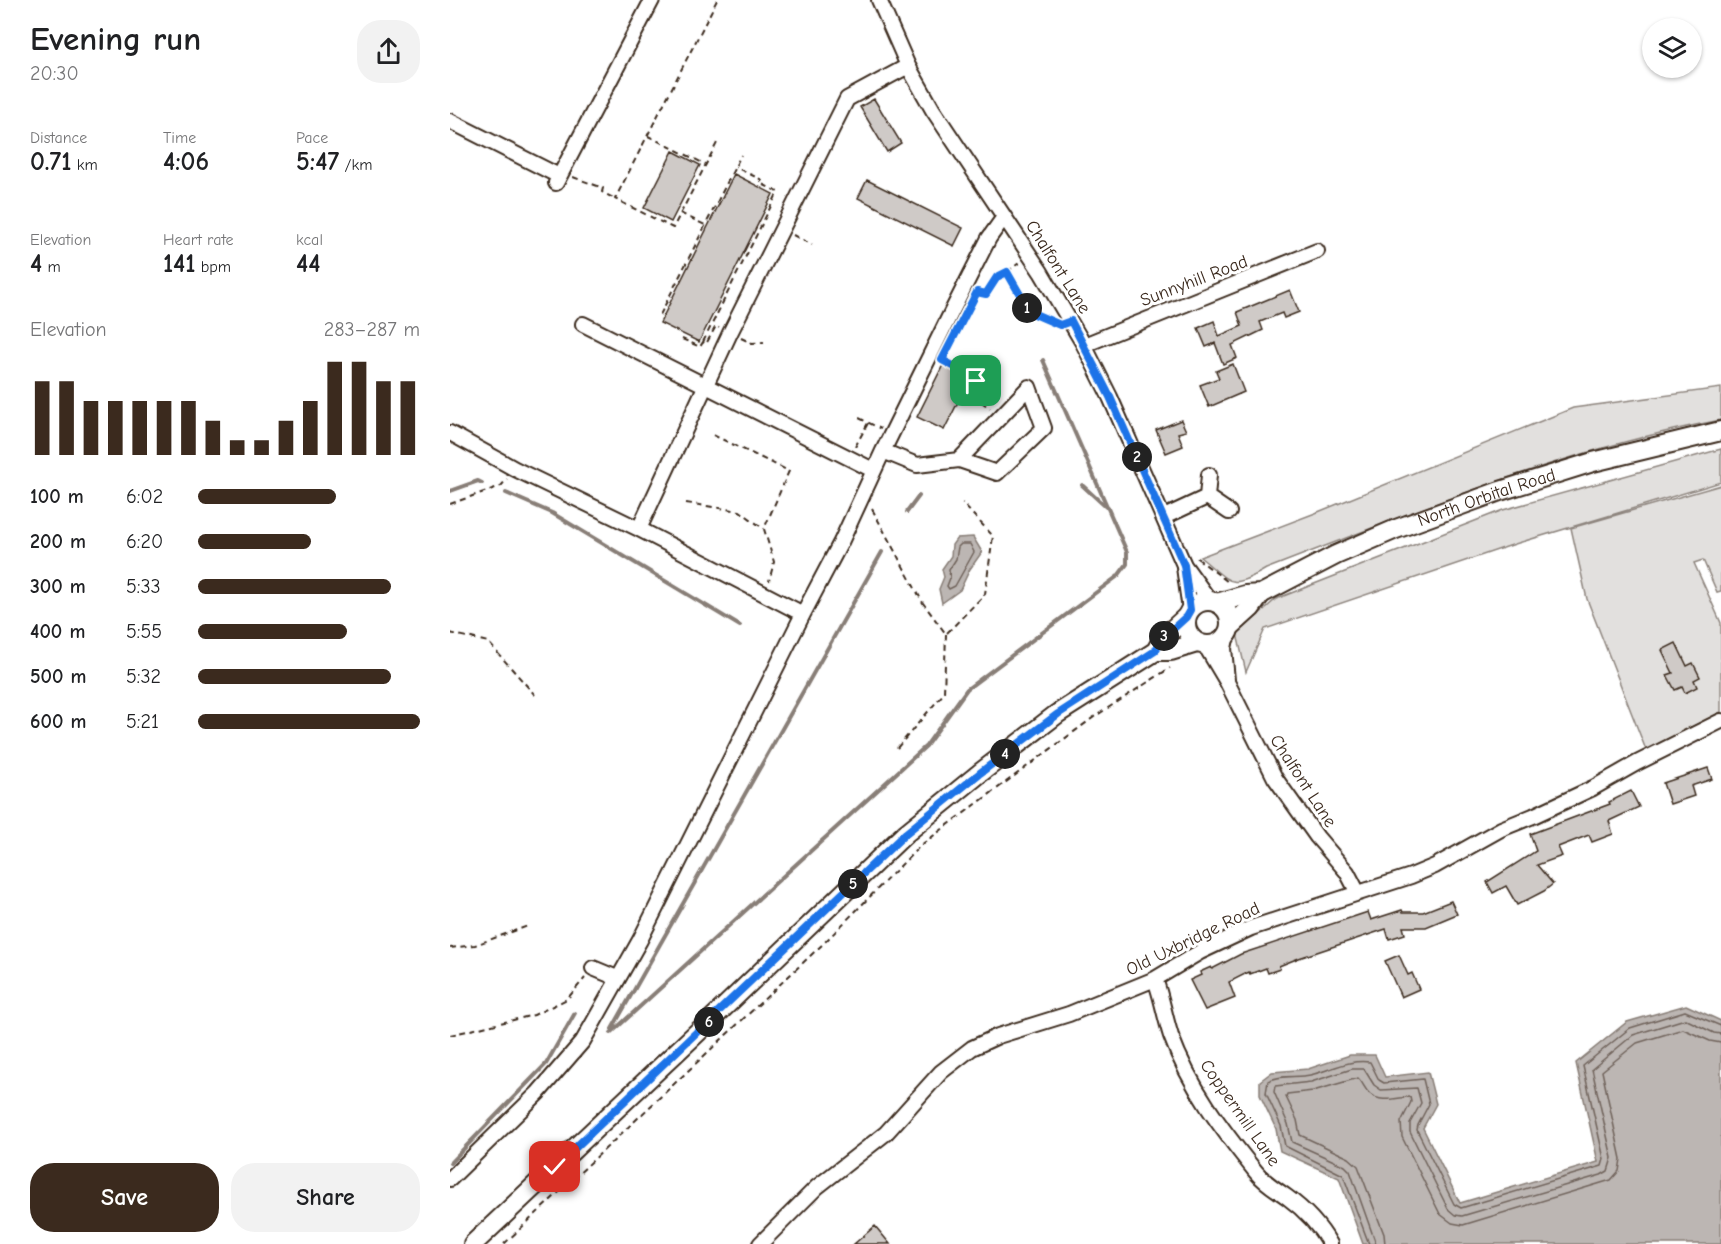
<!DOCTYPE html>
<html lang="en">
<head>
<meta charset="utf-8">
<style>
	body { margin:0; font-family:"Comic Neue",sans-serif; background:#f2f2f2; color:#202124; height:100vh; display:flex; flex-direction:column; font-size:22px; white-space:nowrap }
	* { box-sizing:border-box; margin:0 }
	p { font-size:20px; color:#757577 }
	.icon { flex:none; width:33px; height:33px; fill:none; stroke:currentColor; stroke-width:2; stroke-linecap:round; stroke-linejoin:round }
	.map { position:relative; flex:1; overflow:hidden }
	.panel { display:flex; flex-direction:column; background:#fff; width:450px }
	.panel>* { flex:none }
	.fabs { position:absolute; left:1192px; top:18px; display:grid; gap:12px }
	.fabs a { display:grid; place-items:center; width:60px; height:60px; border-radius:50%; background:#fff; box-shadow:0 2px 4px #0004; font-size:30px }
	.pin { position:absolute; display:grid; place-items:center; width:51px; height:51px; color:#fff; margin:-26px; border-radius:12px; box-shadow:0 3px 9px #0006 }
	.km { position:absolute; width:30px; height:30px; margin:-15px; border-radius:50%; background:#222; color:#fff; font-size:16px; line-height:30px; text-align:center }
	.round { display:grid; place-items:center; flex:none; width:63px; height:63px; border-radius:24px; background:#f2f2f2 }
	.head { display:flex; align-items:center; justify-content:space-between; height:102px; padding:0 30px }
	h1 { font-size:33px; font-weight:700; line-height:45px }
	.stats { display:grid; grid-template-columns:repeat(3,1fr); gap:9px; height:102px; padding:6px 30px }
	.stats div { display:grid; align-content:center }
	.stats b { font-size:26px; font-weight:700 }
	.stats small { font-size:16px; font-weight:400 }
	.stats p { font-size:16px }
	.chart { height:168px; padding:12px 30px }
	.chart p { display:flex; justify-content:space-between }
	.chart svg { width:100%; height:108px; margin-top:6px; stroke:#3b2a1e; stroke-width:6 }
	.button { display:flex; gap:12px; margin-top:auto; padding:12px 30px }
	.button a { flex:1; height:69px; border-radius:24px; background:#3b2a1e; color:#fff; font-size:24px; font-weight:700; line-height:69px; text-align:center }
	.button a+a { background:#f2f2f2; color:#202124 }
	ul { padding:0 30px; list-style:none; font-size:20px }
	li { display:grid; grid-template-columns:96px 72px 1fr; align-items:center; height:45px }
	li i { height:15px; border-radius:8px; background:#3b2a1e }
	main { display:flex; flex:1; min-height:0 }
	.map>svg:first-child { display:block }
	.green { fill:#e2e0de; stroke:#8e857e; stroke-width:1.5 }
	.water { fill:#bcb6b3; stroke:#887e77; stroke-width:1.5 }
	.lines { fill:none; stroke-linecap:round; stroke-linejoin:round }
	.shore { stroke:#6f625a; stroke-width:1.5 }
	.stream { stroke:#887e77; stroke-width:4 }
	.building { fill:#cfcac7; stroke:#3b2a1e; stroke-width:1.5 }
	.minor-casing { stroke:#3b2a1e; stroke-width:18 }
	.major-casing { stroke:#3b2a1e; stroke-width:22 }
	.path { stroke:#3b2a1e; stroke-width:2; stroke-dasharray:6 4.5; stroke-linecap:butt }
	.minor { stroke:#fff; stroke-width:14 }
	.major { stroke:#fff; stroke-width:18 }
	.route-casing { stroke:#fff; stroke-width:12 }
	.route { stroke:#1a73e8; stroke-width:8 }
	.labels { text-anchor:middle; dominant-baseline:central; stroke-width:6; stroke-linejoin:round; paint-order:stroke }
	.street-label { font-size:18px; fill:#3b2a1e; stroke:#fff }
</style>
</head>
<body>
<main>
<section class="panel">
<div class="head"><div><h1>Evening run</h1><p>20:30</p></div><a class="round"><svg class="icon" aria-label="share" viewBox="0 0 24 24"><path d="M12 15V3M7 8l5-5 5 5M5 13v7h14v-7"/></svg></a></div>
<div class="stats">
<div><p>Distance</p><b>0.71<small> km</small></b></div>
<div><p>Time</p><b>4:06</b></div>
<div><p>Pace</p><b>5:47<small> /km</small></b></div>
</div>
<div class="stats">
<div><p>Elevation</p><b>4<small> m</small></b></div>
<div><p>Heart rate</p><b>141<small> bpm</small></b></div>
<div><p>kcal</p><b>44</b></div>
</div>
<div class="chart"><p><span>Elevation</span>283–287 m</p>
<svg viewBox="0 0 160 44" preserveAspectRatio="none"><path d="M5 44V14M15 44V14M25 44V22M35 44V22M45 44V22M55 44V22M65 44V22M75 44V30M85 44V38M95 44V38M105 44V30M115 44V22M125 44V6M135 44V6M145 44V14M155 44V14"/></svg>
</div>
<ul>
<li><b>100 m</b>6:02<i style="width:62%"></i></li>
<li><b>200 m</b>6:20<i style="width:51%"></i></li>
<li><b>300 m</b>5:33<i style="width:87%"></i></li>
<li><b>400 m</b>5:55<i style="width:67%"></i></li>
<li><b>500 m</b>5:32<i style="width:87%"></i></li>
<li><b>600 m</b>5:21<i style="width:100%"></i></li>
</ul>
<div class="button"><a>Save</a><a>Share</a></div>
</section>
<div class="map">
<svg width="1271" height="1244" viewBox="0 0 1271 1244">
	<rect width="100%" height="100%" fill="#fff"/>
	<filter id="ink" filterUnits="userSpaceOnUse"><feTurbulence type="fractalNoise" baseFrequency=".0167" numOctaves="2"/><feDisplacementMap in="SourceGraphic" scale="12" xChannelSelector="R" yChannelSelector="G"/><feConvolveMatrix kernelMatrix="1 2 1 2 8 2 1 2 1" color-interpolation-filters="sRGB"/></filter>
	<g filter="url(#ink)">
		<path class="green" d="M1271,388V420C1114,449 964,512 816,569C779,591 781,582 750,557L868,512L1123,408Z
			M1271,449V482L1065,544L815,629L796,672L787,634L826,599L1053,510Z
			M1271,485V591L1267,592L1253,560L1244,563L1271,623V712L1196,750L1137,599L1121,528Z"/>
		<path class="water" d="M523,537L532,552L520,569L510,590L492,603L489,589L494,577L492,569L501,556L502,545L507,538Z
			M1236,1005L1271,1021V1244H913L889,1178L830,1151L826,1129L810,1095V1081L822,1072L858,1069L900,1055H925L935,1077L978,1072L986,1104L973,1128L1010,1203L1148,1162L1126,1063L1177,1022Z"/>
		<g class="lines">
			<path class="shore" d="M511,544H520L524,552L505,586L499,589L497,586L500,578L499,570L506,559L508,547Z
				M919,1244L893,1175L835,1146L831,1126L816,1093L818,1081C831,1074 846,1078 860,1075C882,1070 897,1059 920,1062L929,1080L934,1083L973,1079L979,1104L968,1125L967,1130L1004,1204L1011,1208L1152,1166L1154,1159L1133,1066L1180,1028L1235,1011L1271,1026
				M926,1244L900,1171L895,1166L842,1142L838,1124L824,1092L825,1086L861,1082L902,1069H914L924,1085L931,1090L967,1088L971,1103L960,1123V1132L998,1209L1005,1215L1012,1216L1151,1175L1158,1171L1162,1158L1142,1069L1183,1035L1235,1019L1264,1033L1271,1034
				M935,1244L934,1234L908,1166L899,1158L850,1135L847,1120L836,1097L837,1094L863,1091L908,1078C913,1082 914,1089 920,1094C932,1104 947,1097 960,1097L961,1102L951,1122L952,1137L990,1214L1002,1223L1013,1225L1161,1180L1169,1171L1171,1159L1152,1071L1187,1043L1233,1029L1260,1041L1271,1043"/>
			<path class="stream" d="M632,485L656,507
				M0,491L28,481L32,483
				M56,493L102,513L290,626
				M457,512L469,496
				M162,1029L432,552
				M161,1033L476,746L517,689L668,576L677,564V552L593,360
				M0,1163L96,1064L125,1013"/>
		</g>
		<path class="building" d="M424,99L451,143L437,152L410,107Z
			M223,151L250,165L221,222L194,208Z
			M284,174L323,194L249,342L210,323Z
			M417,180L513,228L504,246L408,198Z
			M840,290L849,312L834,318L832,313L810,322L813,330L782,345L787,358L773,364L765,343L756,347L748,328L764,321L769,336L792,326L787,312Z
			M783,364L794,392L759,407L750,385L769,378L766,371Z
			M493,365L520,378L494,430L467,417Z
			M731,420L736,431L728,433L733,446L716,453L706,430Z
			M1226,643L1237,666L1243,663L1250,677L1244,680L1247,687L1235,693L1232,687L1225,690L1217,675L1223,673L1212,650Z
			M1258,768L1262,779L1241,786L1244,796L1220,804L1213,783Z
			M1181,791L1189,807L1159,821L1163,834L1142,842L1139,835L1108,847L1112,856L1087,865L1103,884L1094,891L1067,905L1056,886L1043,893L1037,882L1086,851L1080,834L1160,804L1159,802Z
			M1001,901L1007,914L976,927H953L955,934L939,939L936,929L849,958L829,966L830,969L818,973L816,968L800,974L799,972L779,982L785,998L755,1010L740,980L751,975L750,972L761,967L762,969L791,954L918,912L921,920L952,910L953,912H973Z
			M949,955L958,975L962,973L969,989L951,997L935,961Z
			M425,1226L440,1244H404Z"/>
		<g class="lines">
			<g class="minor-casing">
				<path id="minor" d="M429,0L458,66L483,110L591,272L634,345L660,397L734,565L760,601
					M0,121L109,176
					M106,183L202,0
					M133,324L423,470
					M634,345L867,251
					M0,433L65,469L189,529L353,614
					M433,451L467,465L509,460L579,387L594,428L547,473L509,460
					M757,497L779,512
					M757,497L759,475
					M714,517L757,497
					M189,529L280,333L397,99L458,66
					M734,567L740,610
					M755,645L777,682L825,778L867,837L897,872L908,893
					M777,680L774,648L777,634
					M143,968L167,978
					M705,979C712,998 715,1018 721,1036C739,1086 773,1131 806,1172C815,1183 826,1189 837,1197C855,1210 869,1225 880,1244
					M0,1179L88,1093L133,1041L190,940L353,614L391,542L433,451L498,319L539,238L554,217
					M310,1244L367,1187L436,1133L491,1072L522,1048L548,1036L619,1014L705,979L750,952L801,928L961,876L985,866L1051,829L1083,816L1143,788L1187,763L1271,721"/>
			</g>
			<g class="major-casing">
				<g id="major">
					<circle cx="758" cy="623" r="22"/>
					<path id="s1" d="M767,603L795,595L811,594L886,555L946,529L1050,491L1143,462L1271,431"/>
					<path d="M780,627L801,608L811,594"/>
					<path d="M706,651H721L747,643"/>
					<path d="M23,1244L267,1014L456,833L530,773L607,714L706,651L713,638L736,617"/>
				</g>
			</g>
			<path class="path" d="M267,0L165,199L223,228L267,143
				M198,136L255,164
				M123,177L153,188L152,192L165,199
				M230,213L255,225
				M343,235L362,245
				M557,272L569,263
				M527,292L536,294L547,277L557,272L580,312L605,323
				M210,315L291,155
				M291,338L302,343L314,342
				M232,339L250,347L253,342L256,344L266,326L269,328
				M253,342L328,192L310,183L312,180L285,167
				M492,360L524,377C533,395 516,392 540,408
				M409,418L431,429
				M263,435L339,471L314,529
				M405,447L418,423
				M236,503L290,511L314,529L324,562L319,581
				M0,504L51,486L57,479
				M422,509L473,603L496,634L535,594L543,536L512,503
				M747,558L778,582
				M0,633L38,642L85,695
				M447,748L494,693L496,634
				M0,948L25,945L78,926
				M0,1035L84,1015L117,999L135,978
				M54,1244L375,942L471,845L644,717L720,668"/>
			<use href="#minor" class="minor"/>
			<use href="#major" class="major"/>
		</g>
	</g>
	<g class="lines" filter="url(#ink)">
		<g class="route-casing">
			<path id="route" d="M105,1167L456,833L530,773L608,714L705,651L713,638L736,617L740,610L734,565L660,397L621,321L610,325L580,312L557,272L547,277L536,294L527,292L492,360L524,377L526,381"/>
		</g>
		<use href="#route" class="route"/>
	</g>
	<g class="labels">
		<g class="street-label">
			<text transform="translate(608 267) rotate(58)">Chalfont Lane</text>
			<text transform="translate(744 281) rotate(-21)">Sunnyhill Road</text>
			<text stroke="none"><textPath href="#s1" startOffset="291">North Orbital Road</textPath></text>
			<text transform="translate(853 781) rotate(57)">Chalfont Lane</text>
			<text transform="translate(743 939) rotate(-26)">Old Uxbridge Road</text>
			<text transform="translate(790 1113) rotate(55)">Coppermill Lane</text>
		</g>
	</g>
</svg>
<div class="fabs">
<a><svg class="icon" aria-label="layers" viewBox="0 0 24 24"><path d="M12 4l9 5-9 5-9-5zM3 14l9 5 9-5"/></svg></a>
</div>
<div class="pin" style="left:526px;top:381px;background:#1e9e55"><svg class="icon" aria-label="arrive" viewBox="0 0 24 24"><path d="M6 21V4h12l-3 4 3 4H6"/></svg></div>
<div class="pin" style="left:105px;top:1167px;background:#d93025"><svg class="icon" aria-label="check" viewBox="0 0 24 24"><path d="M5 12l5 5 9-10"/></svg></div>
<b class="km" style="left:577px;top:308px">1</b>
<b class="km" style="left:687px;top:457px">2</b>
<b class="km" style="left:714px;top:636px">3</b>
<b class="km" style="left:555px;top:754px">4</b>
<b class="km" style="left:403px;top:884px">5</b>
<b class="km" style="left:259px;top:1022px">6</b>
</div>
</main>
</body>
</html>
